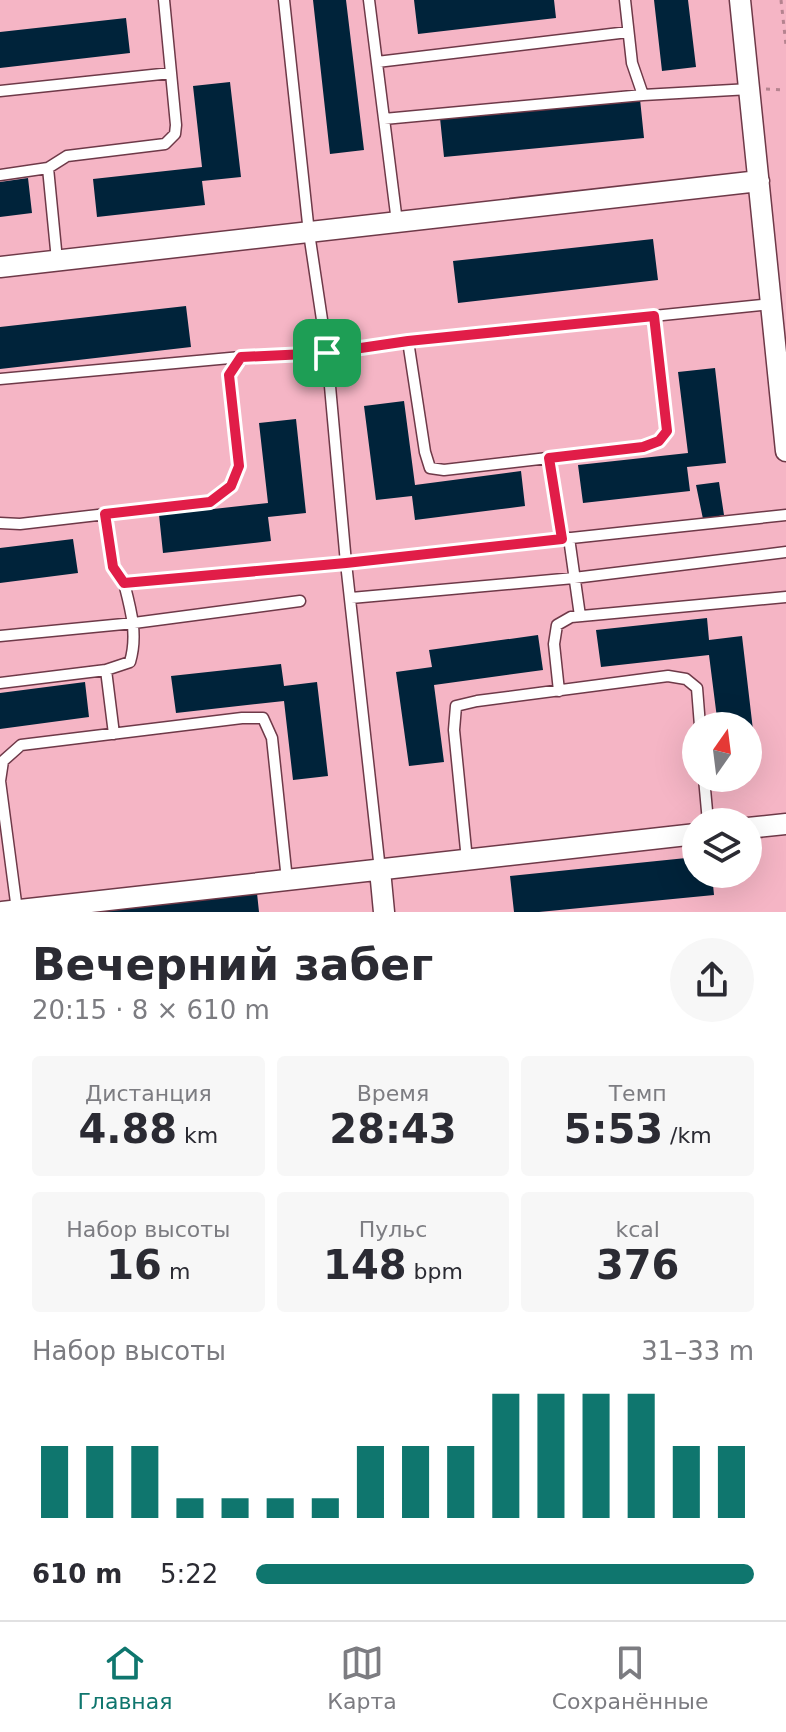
<!DOCTYPE html>
<html lang="ru">
<head>
<meta charset="utf-8">
<style>
	body { margin:0; font-family:"DejaVu Sans",sans-serif; background:#f7f7f7; color:#2b2b33; height:100vh; display:flex; flex-direction:column; font-size:30px; white-space:nowrap }
	* { box-sizing:border-box; margin:0 }
	p { font-size:26px; color:#7c7c81 }
	.icon { flex:none; width:44px; height:44px; fill:none; stroke:currentColor; stroke-width:2; stroke-linecap:round; stroke-linejoin:round }
	.map { position:relative; height:912px; overflow:hidden }
	.details { display:flex; flex-direction:column; background:#fff; flex:1 }
	.details>* { flex:none }
	.needle { width:52px; rotate:14deg }
	.fabs { position:absolute; left:682px; top:712px; display:grid; gap:16px }
	.fabs a { display:grid; place-items:center; width:80px; height:80px; border-radius:50%; background:#fff; box-shadow:0 8px 32px #0002; font-size:40px }
	.pin { position:absolute; display:grid; place-items:center; width:68px; height:68px; color:#fff; margin:-34px; border-radius:16px; box-shadow:0 4px 12px #0006 }
	.round { display:grid; place-items:center; flex:none; width:84px; height:84px; border-radius:42px; background:#f7f7f7 }
	.summary { display:flex; align-items:center; justify-content:space-between; height:136px; padding:0 32px }
	h1 { font-size:44px; font-weight:800; line-height:60px }
	.metrics { display:grid; grid-template-columns:repeat(3,1fr); gap:12px; height:136px; padding:8px 32px }
	.metrics div { display:grid; align-content:center; border-radius:8px; background:#f7f7f7; text-align:center }
	.metrics b { font-size:40px; font-weight:800 }
	.metrics small { font-size:22px; font-weight:400 }
	.metrics p { font-size:22px }
	.chart { height:224px; padding:16px 32px }
	.chart p { display:flex; justify-content:space-between }
	.chart svg { width:100%; height:144px; margin-top:8px; stroke:#0f766e; stroke-width:6 }
	ul { padding:0 32px; list-style:none; font-size:26px }
	li { display:grid; grid-template-columns:128px 96px 1fr; align-items:center; height:60px }
	li i { height:20px; border-radius:10px; background:#0f766e }
	.tabs { display:flex; justify-content:space-around; align-items:center; height:112px; border-top:2px solid #e1e1e2; background:#fff; font-size:22px; color:#7c7c81 }
	.tabs a { display:grid; justify-items:center; gap:4px }
	.tabs .selected { color:#0f766e }
	.map>svg:first-child { display:block }
	.building { fill:#00233a }
	.lines { fill:none; stroke-linecap:round; stroke-linejoin:round }
	.lane-casing { stroke:#6e3948; stroke-width:13 }
	.street-casing { stroke:#6e3948; stroke-width:23 }
	.path { stroke:#b5838f; stroke-width:3; stroke-dasharray:4 6; stroke-linecap:butt }
	.lane { stroke:#fff; stroke-width:10 }
	.street { stroke:#fff; stroke-width:20 }
	.route-casing { stroke:#fff; stroke-width:16 }
	.route { stroke:#e11d48; stroke-width:10 }
</style>
</head>
<body>
<div class="map">
<svg width="786" height="912" viewBox="0 0 786 912">
	<rect width="100%" height="100%" fill="#f5b5c5"/>
	<path class="building" d="M313,0H346L364,150L330,154Z
		M414,0H554L556,18L418,34Z
		M654,0H688L696,67L662,71Z
		M126,18L130,53L0,68V32Z
		M230,82L241,177L202,181L205,205L97,217L93,179L202,167L193,86Z
		M640,99L644,138L444,157L440,118Z
		M28,178L32,213L0,217V182Z
		M653,239L658,280L458,303L453,261Z
		M186,306L191,347L0,369V327Z
		M715,368L726,463L687,467L690,491L583,503L578,465L688,453L678,372Z
		M404,401L415,485L521,471L525,506L415,520L412,496L376,500L364,406Z
		M296,419L306,513L268,517L271,541L163,553L159,515L268,503L259,423Z
		M719,482L724,515L703,519L696,485Z
		M73,539L78,573L0,583V548Z
		M707,618L709,640L742,636L753,730H748V726H718L709,655L601,667L596,630Z
		M538,635L543,670L434,685L444,762L409,766L396,672L432,667L429,650Z
		M281,664L284,686L317,682L328,776L293,780L284,701L176,713L171,676Z
		M85,682L89,717L0,729V693Z
		M696,857V874H712L714,895L539,912H514L510,876Z
		M257,893L259,912H81Z"/>
	<g class="lines">
		<g class="lane-casing">
			<path id="lane" d="M284,0L309,233L327,353L346,563L380,870
				M369,0L397,222
				M625,0L632,63L643,95L750,89
				M377,62L628,32
				M0,91L171,73
				M384,119L643,95
				M48,168L57,260
				M0,175L48,168L67,156L165,144L175,134L176,125L164,0
				M408,341L425,452L430,468L444,470L643,447L659,441L667,431L654,316
				M0,379L241,357
				M549,458L562,539L786,515
				M105,514L113,567L124,583L346,563L562,539
				M0,523L20,524L210,502L231,486L239,466L229,375L241,357L327,353L408,341L771,304
				M569,538L580,616
				M351,598L574,578L786,552
				M0,636L134,623L300,601
				M106,670L114,734
				M0,683L106,670L130,662C138,635 131,610 124,583
				M559,691L554,644L557,625L571,617L786,597
				M704,778L708,822
				M467,860L454,730L456,706L477,701L668,676L686,679L697,688L700,726
				M17,910L0,781L3,761L21,745L242,718H263L272,738L287,880"/>
		</g>
		<g class="street-casing">
			<path id="street" d="M740,0L786,451
				M0,267L759,181
				M748,828L786,824
				M380,870L384,912
				M2,912L696,834"/>
		</g>
		<path class="path" d="M781,0L786,45
			M766,89L786,90"/>
		<use href="#lane" class="lane"/>
		<use href="#street" class="street"/>
	</g>
	<g class="lines">
		<g class="route-casing">
			<path id="route" d="M654,316L667,431L659,441L643,447L549,458L562,539L346,563L124,583L113,567L105,514L210,502L231,486L239,466L229,375L241,357L327,353L408,341Z"/>
		</g>
		<use href="#route" class="route"/>
	</g>
</svg>
<div class="fabs">
<a><svg class="needle" viewBox="-14 -14 28 28"><path d="M0-13l5 13h-10z" fill="#e53935"/><path d="M0 13l5-13h-10z" fill="#7c7c81"/></svg></a>
<a><svg class="icon" aria-label="layers" viewBox="0 0 24 24"><path d="M12 4l9 5-9 5-9-5zM3 14l9 5 9-5"/></svg></a>
</div>
<div class="pin" style="left:327px;top:353px;background:#1e9e55"><svg class="icon" aria-label="arrive" viewBox="0 0 24 24"><path d="M6 21V4h12l-3 4 3 4H6"/></svg></div>
</div>
<section class="details">
<div class="summary"><div><h1>Вечерний забег</h1><p>20:15 · 8 × 610 m</p></div><a class="round"><svg class="icon" aria-label="share" viewBox="0 0 24 24"><path d="M12 15V3M7 8l5-5 5 5M5 13v7h14v-7"/></svg></a></div>
<div class="metrics">
<div><p>Дистанция</p><b>4.88<small> km</small></b></div>
<div><p>Время</p><b>28:43</b></div>
<div><p>Темп</p><b>5:53<small> /km</small></b></div>
</div>
<div class="metrics">
<div><p>Набор высоты</p><b>16<small> m</small></b></div>
<div><p>Пульс</p><b>148<small> bpm</small></b></div>
<div><p>kcal</p><b>376</b></div>
</div>
<div class="chart"><p><span>Набор высоты</span>31–33 m</p>
<svg viewBox="0 0 160 44" preserveAspectRatio="none"><path d="M5 44V22M15 44V22M25 44V22M35 44V38M45 44V38M55 44V38M65 44V38M75 44V22M85 44V22M95 44V22M105 44V6M115 44V6M125 44V6M135 44V6M145 44V22M155 44V22"/></svg>
</div>
<ul>
<li><b>610 m</b>5:22<i style="width:100%"></i></li>
</ul>
</section>
<nav class="tabs">
<a class="selected"><svg class="icon" aria-label="home" viewBox="0 0 24 24"><path d="M3 11l9-7 9 7M6 9v11h12V9"/></svg>Главная</a>
<a><svg class="icon" aria-label="map" viewBox="0 0 24 24"><path d="M3 6l6-2 6 2 6-2v14l-6 2-6-2-6 2zM9 4v14M15 6v14"/></svg>Карта</a>
<a><svg class="icon" aria-label="saved" viewBox="0 0 24 24"><path d="M7 4h10v16l-5-4-5 4z"/></svg>Сохранённые</a>
</nav>
</body>
</html>
